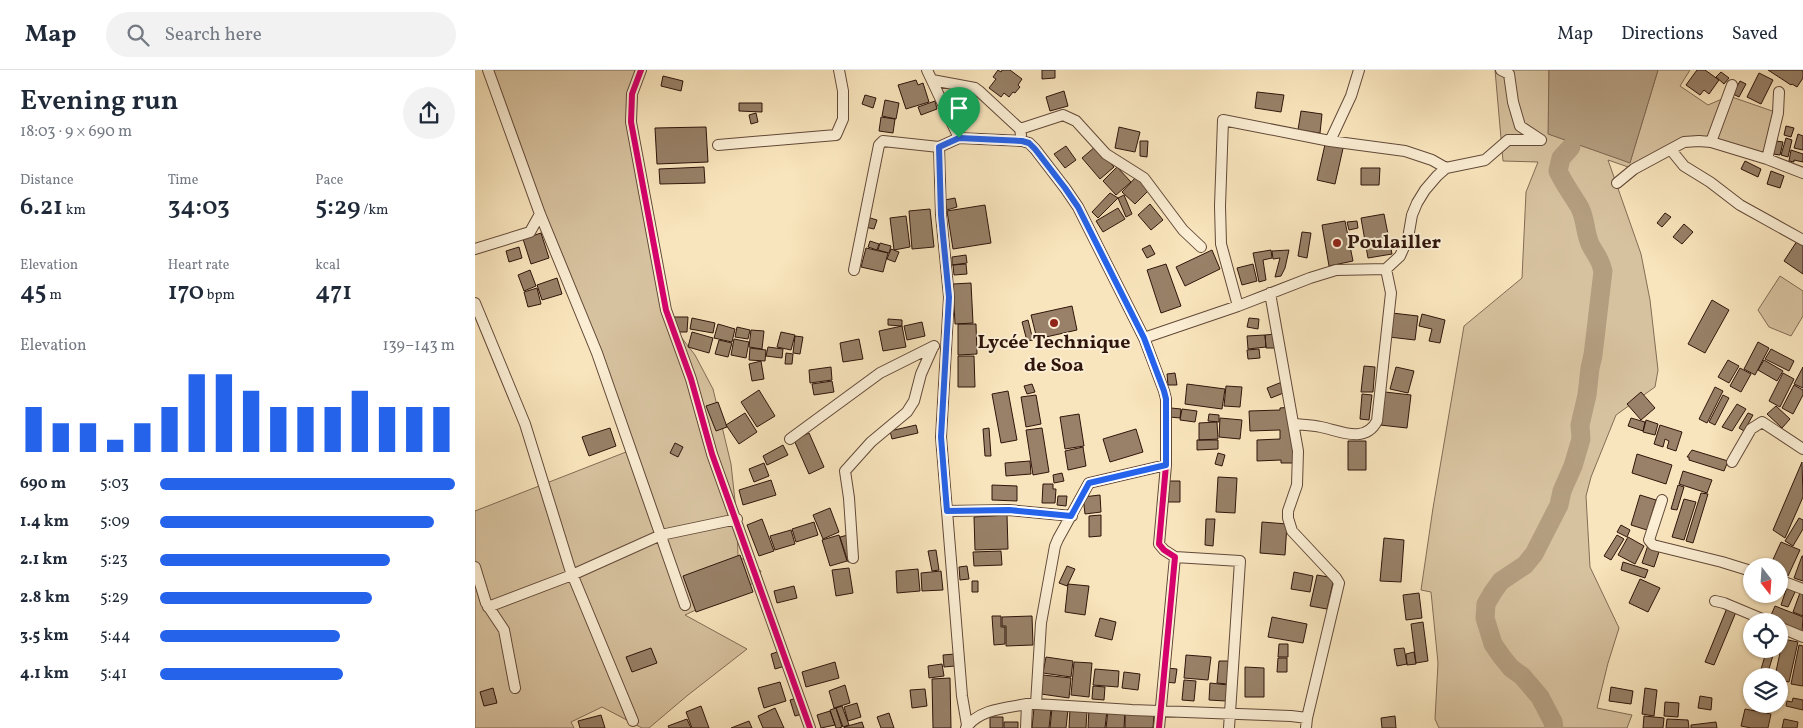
<!DOCTYPE html>
<html lang="en">
<head>
<meta charset="utf-8">
<style>
	body { margin:0; font-family:Vollkorn,serif; background:#f2f2f3; color:#1f2937; height:100vh; display:flex; flex-direction:column; font-size:19px; white-space:nowrap }
	* { box-sizing:border-box; margin:0 }
	p { font-size:16px; color:#747a83 }
	.icon { flex:none; width:28px; height:28px; fill:none; stroke:currentColor; stroke-width:2; stroke-linecap:round; stroke-linejoin:round }
	.map { position:relative; flex:1; overflow:hidden }
	.details { display:flex; flex-direction:column; background:#fff; width:475px }
	.details>* { flex:none }
	.needle { width:32px; rotate:163deg }
	.controls { position:absolute; left:1268px; top:488px; display:grid; gap:10px }
	.controls a { display:grid; place-items:center; width:45px; height:45px; border-radius:50%; background:#fff; box-shadow:0 1px 4px #0004; font-size:25px }
	.pin { position:absolute; display:grid; place-items:center; width:42px; height:42px; color:#fff; margin:-51px -21px; border-radius:50% 50% 50% 0; rotate:-45deg; box-shadow:0 0 5px #0007 }
	.pin .icon { rotate:45deg }
	.round { display:grid; place-items:center; flex:none; width:52px; height:52px; border-radius:26px; background:#f2f2f3 }
	.overview { display:flex; align-items:center; justify-content:space-between; height:85px; padding:0 20px }
	h1 { font-size:28px; font-weight:600; line-height:38px }
	.metrics { display:grid; grid-template-columns:repeat(3,1fr); gap:8px; height:85px; padding:5px 20px }
	.metrics div { display:grid; align-content:center }
	.metrics b { font-size:25px; font-weight:600 }
	.metrics small { font-size:14px; font-weight:400 }
	.metrics p { font-size:14px }
	.chart { height:140px; padding:10px 20px }
	.chart p { display:flex; justify-content:space-between }
	.chart svg { width:100%; height:90px; margin-top:5px; stroke:#2563eb; stroke-width:6 }
	ul { padding:0 20px; list-style:none; font-size:16px }
	li { display:grid; grid-template-columns:80px 60px 1fr; align-items:center; height:38px }
	li i { height:12px; border-radius:6px; background:#2563eb }
	header { display:flex; align-items:center; gap:30px; box-sizing:border-box; height:70px; padding:0 25px; background:#fff; border-bottom:1px solid #e0e1e3 }
	header strong { font-size:24px }
	nav { display:flex; gap:28px; margin-inline-start:auto; font-size:18px }
	.search { width:350px; height:45px; background:#f2f2f3; display:flex; align-items:center; gap:12px; box-sizing:border-box; padding:0 18px; border-radius:28px; color:#747a83; font-size:19px }
	main { display:flex; flex:1; min-height:0 }
	.map>svg:first-child { display:block }
	.green { fill:#d7c29f; stroke:#836c55 }
	.water { fill:#b49e80; stroke:#7f6751 }
	.lines { fill:none; stroke-linecap:round; stroke-linejoin:round }
	.river { stroke:#b49e80; stroke-width:19 }
	.building { fill:#988168; stroke:#2f150b }
	.street-casing { stroke:#624938; stroke-width:12 }
	.street { stroke:#fbeed4; stroke-width:10 }
	.cycleway-casing { stroke:#fbeed4; stroke-width:9 }
	.cycleway { stroke:#d6006c; stroke-width:6 }
	.route-casing { stroke:#fff; stroke-width:10 }
	.route { stroke:#2563eb; stroke-width:6 }
	.poi-dot { fill:#8f2418; stroke:#fbeed4; stroke-width:2 }
	.labels { text-anchor:middle; dominant-baseline:central; stroke-width:4; stroke-linejoin:round; paint-order:stroke }
	.poi-label { font-size:20px; font-weight:bold; fill:#2f150b; stroke:#fbeed4; text-anchor:start }
</style>
</head>
<body>
<header>
<strong>Map</strong>
<div class="search"><svg class="icon" aria-label="search" viewBox="0 0 24 24"><circle cx="10" cy="10" r="6"/><path d="M15 15l6 6"/></svg>Search here</div>
<nav><a>Map</a><a>Directions</a><a>Saved</a></nav>
</header>
<main>
<section class="details">
<div class="overview"><div><h1>Evening run</h1><p>18:03 · 9 × 690 m</p></div><a class="round"><svg class="icon" aria-label="share" viewBox="0 0 24 24"><path d="M12 15V3M7 8l5-5 5 5M5 13v7h14v-7"/></svg></a></div>
<div class="metrics">
<div><p>Distance</p><b>6.21<small> km</small></b></div>
<div><p>Time</p><b>34:03</b></div>
<div><p>Pace</p><b>5:29<small> /km</small></b></div>
</div>
<div class="metrics">
<div><p>Elevation</p><b>45<small> m</small></b></div>
<div><p>Heart rate</p><b>170<small> bpm</small></b></div>
<div><p>kcal</p><b>471</b></div>
</div>
<div class="chart"><p><span>Elevation</span>139–143 m</p>
<svg viewBox="0 0 160 44" preserveAspectRatio="none"><path d="M5 44V22M15 44V30M25 44V30M35 44V38M45 44V30M55 44V22M65 44V6M75 44V6M85 44V14M95 44V22M105 44V22M115 44V22M125 44V14M135 44V22M145 44V22M155 44V22"/></svg>
</div>
<ul>
<li><b>690 m</b>5:03<i style="width:100%"></i></li>
<li><b>1.4 km</b>5:09<i style="width:93%"></i></li>
<li><b>2.1 km</b>5:23<i style="width:78%"></i></li>
<li><b>2.8 km</b>5:29<i style="width:72%"></i></li>
<li><b>3.5 km</b>5:44<i style="width:61%"></i></li>
<li><b>4.1 km</b>5:41<i style="width:62%"></i></li>
</ul>
</section>
<div class="map">
<svg width="1328" height="658" viewBox="0 0 1328 658">
	<rect width="100%" height="100%" fill="#f9e5bd"/>
	<filter id="stains"><feTurbulence type="fractalNoise" baseFrequency=".004" numOctaves="4"/><feColorMatrix values="0 0 0 0 .2 0 0 0 0 .09 0 0 0 0 .02 0 0 0 .5 -.17"/></filter>
	<radialGradient id="worn" r=".72"><stop offset=".6" stop-color="#630" stop-opacity="0"/><stop offset="1" stop-color="#630" stop-opacity=".3"/></radialGradient>
	<path class="green" d="M11,0H171L162,22L161,60L196,254L220,285L238,319L256,394L262,449L263,486L286,501L283,511L210,545L272,579L213,625L174,658H167L127,637L96,652L99,658H0V441L151,382L145,345Z
		M1020,0H1074V64L1155,92L1183,0H1215L1205,16L1233,35L1254,26L1303,43L1292,89L1224,71L1159,99L1133,90L1166,184L1175,230L1183,300L1180,317L1141,345L1116,407L1111,426L1115,497L1144,558L1133,593L1122,638L1157,645L1152,658H964L960,649L963,593L956,522L946,520L958,438L989,256L1047,208L1051,122L1063,92L1028,91Z
		M1305,206L1328,221V246L1316,266L1294,257L1283,240Z"/>
	<path class="water" d="M1074,0H1183L1155,93L1073,64Z"/>
	<g class="lines">
		<path class="river" d="M1079,658L1078,652L1065,627L1047,606L1036,598L1027,587L1018,574L1010,548L1011,534L1018,522L1026,511L1050,495L1059,484L1084,435L1087,421L1098,396L1106,369L1105,355L1112,325L1115,298L1118,285L1128,201C1125,188 1122,187 1116,176C1110,165 1111,150 1105,138C1098,126 1089,114 1083,101L1086,88L1096,77"/>
	</g>
	<path class="building" d="M523,0L526,2L527,0H535L547,9L543,15L545,17L540,23L538,22L534,27L529,23L526,27L514,18L521,9L518,7Z
		M567,0H580V8L567,9Z
		M1222,0H1230L1244,10L1234,24L1229,20L1225,25L1211,15Z
		M1293,0H1326L1328,1V8L1322,17L1317,14L1316,15Z
		M1246,2L1254,8L1249,14L1241,7Z
		M1284,3L1298,10L1286,34L1272,27Z
		M188,6L208,11L206,21L186,16Z
		M441,10L443,15L448,13L454,32L431,39L423,15Z
		M1265,11L1271,14L1264,27L1258,24Z
		M589,21L593,36L575,41L571,27Z
		M782,22L809,25L806,42L780,38Z
		M390,25L401,28L398,38L387,34Z
		M410,30L424,33L421,49L407,46Z
		M460,31L462,39L446,45L443,37Z
		M264,33H287V42L264,41Z
		M826,41L847,44L845,63L823,60Z
		M281,43L283,52L276,54L274,45Z
		M406,47L420,49L418,63L404,61Z
		M1311,56L1319,58L1316,67L1309,65Z
		M231,57L233,92L182,94L180,58Z
		M644,57L665,62L660,82L640,78Z
		M1323,64L1328,66V80L1319,78Z
		M1311,68L1317,70L1313,87L1306,85Z
		M851,70L869,74L860,114L842,110Z
		M665,71H673L672,87L665,86Z
		M1301,71L1308,72L1305,85L1298,84Z
		M591,76L601,90L590,98L579,84Z
		M621,76L639,97L625,109L607,88Z
		M1316,80L1328,84V92L1319,90V92L1314,91Z
		M1270,91L1286,99L1283,107L1266,99Z
		M229,97L230,113L185,114L184,99Z
		M642,97L656,112L641,125L628,111Z
		M886,98H905L904,115H886Z
		M1296,101L1309,106L1305,118L1292,114Z
		M661,107L674,120L660,134L647,122Z
		M635,123L643,128L623,148L617,142Z
		M649,125L657,144L651,147L643,128Z
		M480,128L482,137L472,140L470,130Z
		M675,134L688,150L676,160L663,145Z
		M510,135L516,173L478,179L472,141Z
		M643,138L650,149L628,162L621,151Z
		M455,139L459,177L437,179L434,141Z
		M1190,143L1196,147L1187,157L1182,153Z
		M909,144L917,184L893,188L886,148Z
		M431,146L435,177L419,180L415,148Z
		M392,147L402,150L399,159L390,157Z
		M870,151L878,191L854,196L847,155Z
		M882,151L883,158L874,160L872,152Z
		M1209,154L1218,162L1207,174L1198,167Z
		M827,162L836,163L832,188L823,186Z
		M66,163L74,188L56,194L48,169Z
		M1326,165L1328,167V204L1309,191Z
		M395,171L404,174L402,180L393,177Z
		M405,173L416,176L414,183L403,180Z
		M675,175L680,184L672,188L667,179Z
		M44,177L47,188L34,192L31,181Z
		M391,178L413,183L408,202L386,197Z
		M416,179L424,182L420,192L412,189Z
		M737,180L745,199L710,216L701,197Z
		M796,180L797,188L788,190L791,210L784,212L778,183Z
		M814,180L810,198L806,206L800,207L805,188L798,189L797,181Z
		M491,185L492,193L477,195V187Z
		M491,194L492,204L479,205L478,195Z
		M691,194L706,236L686,243L672,200Z
		M778,194L782,211L767,215L762,198Z
		M55,200L61,216L49,221L43,205Z
		M82,208L87,224L67,230L62,215Z
		M496,213L498,253L480,254L478,214Z
		M62,218L66,234L53,237L49,222Z
		M1237,230L1254,240L1230,283L1213,274Z
		M597,236L602,260L562,269L556,245Z
		M917,243L943,246L940,270L914,267Z
		M947,244L970,250L965,273L954,271L957,259L944,256Z
		M194,247H213L212,262H194Z
		M217,248L240,253L238,263L215,259Z
		M774,248L784,249L783,259L772,257Z
		M413,249L427,250V256L413,255Z
		M553,250L558,270L552,271L547,252Z
		M447,252L450,266L432,270L429,256Z
		M243,254L260,259L257,272L239,268Z
		M483,254H501L502,284L483,285Z
		M427,256L431,277L408,281L404,261Z
		M262,257L275,260L273,269L260,267Z
		M276,260L289,261L287,279L274,277Z
		M217,262L238,268L234,283L213,277Z
		M306,262L320,265L316,280L302,277Z
		M801,264L802,278H791L790,265Z
		M790,265L791,277L773,279L772,266Z
		M320,266L328,267L325,284L318,283Z
		M259,269L274,272L271,288L256,285Z
		M384,269L388,289L368,292L365,273Z
		M244,270L257,273L253,287L240,284Z
		M1283,272L1294,278L1280,305L1269,299Z
		M293,277L308,279L307,288L291,286Z
		M275,278L291,280L290,291L274,290Z
		M784,279L785,288L773,289L772,280Z
		M1296,279L1319,291L1314,301L1290,289Z
		M311,283L318,284L317,294H310Z
		M483,286H499L500,317H483Z
		M1253,290L1264,296L1254,313L1243,307Z
		M1289,290L1308,301L1302,311L1283,300Z
		M286,291L289,309L277,311L274,294Z
		M889,296L900,297L898,322H886Z
		M356,297L357,310L335,313L334,300Z
		M921,297L939,301L933,323L915,319Z
		M1328,297V318L1319,314Z
		M1265,298L1276,304L1266,322L1255,316Z
		M700,303L702,315H693L692,304Z
		M1308,303L1319,309L1305,337L1294,331Z
		M357,311L359,322L339,325L337,314Z
		M807,312L811,322L796,328L792,318Z
		M557,314L560,322L552,324L549,316Z
		M712,314L750,319L747,339L710,334Z
		M1319,315L1328,320V325L1318,344L1307,338Z
		M751,316L767,317L765,337L749,336Z
		M1240,317L1248,321L1232,353L1224,349Z
		M284,320L300,346L282,357L266,332Z
		M533,321L542,370L526,373L517,324Z
		M910,322L936,325L932,358L905,355Z
		M1166,322L1180,338L1166,350L1152,334Z
		M887,324L897,325L894,350L885,349Z
		M561,325L566,354L551,357L546,327Z
		M1248,325L1254,328L1240,355L1234,352Z
		M243,332L252,357L241,361L231,336Z
		M1262,334L1271,339L1257,361L1247,357Z
		M1301,336L1315,349L1307,358L1292,344Z
		M817,337L819,393H806V390L782,391V370L805,369V360L775,361L774,341L805,340V338Z
		M696,338L706,339L705,348L695,347Z
		M707,339L722,341L720,352L705,350Z
		M270,343L282,362L264,374L251,355Z
		M1273,343L1278,345L1269,361L1264,358Z
		M604,344L609,376L590,379L585,347Z
		M734,344L744,345V352L733,351Z
		M745,348L767,350L765,369L744,367Z
		M1156,348L1170,352L1168,361L1153,356Z
		M1171,350L1183,354L1180,365L1168,362Z
		M742,352L743,369L724,370V353Z
		M441,355L443,363L417,369L415,361Z
		M1185,355L1207,362L1201,381L1192,378L1194,371L1190,369L1188,377L1179,374Z
		M135,358L141,376L114,386L107,367Z
		M514,358L516,386H510L508,359Z
		M567,358L574,402L558,405L551,360Z
		M661,359L668,382L635,392L628,369Z
		M334,363L349,397L334,404L319,370Z
		M722,370H743V379L722,380Z
		M873,371H891V400H873Z
		M200,373L208,377L203,387L195,383Z
		M308,375L313,385L292,395L288,386Z
		M608,377L611,396L593,400L590,381Z
		M1217,380L1253,391L1249,401L1214,390V387H1212Z
		M743,383L750,385L747,396L740,394Z
		M1162,384L1197,395L1191,414L1157,403Z
		M555,391L556,404L531,406L530,393Z
		M1327,392L1328,427L1310,468L1298,460Z
		M289,393L294,406L279,412L274,399Z
		M1208,401L1237,410L1232,423L1204,414Z
		M587,403L589,411L579,413L578,405Z
		M743,407L762,408L760,443L741,442Z
		M296,410L301,425L268,435L264,420Z
		M692,411H705V432H693Z
		M568,414H578V419H581L580,433H567Z
		M517,415L542,416V431L517,430Z
		M1203,415L1209,417L1202,440L1196,439Z
		M1226,423L1233,424L1218,473L1211,471Z
		M625,425L626,442L610,444L608,427Z
		M1165,425L1181,430L1172,460L1156,455Z
		M583,426H592L591,436L582,435Z
		M1209,429L1221,432L1209,470L1197,467Z
		M355,438L364,462L348,469L338,445Z
		M532,445L533,479L500,480L499,447Z
		M626,445V466L614,467V446Z
		M1324,448L1328,450V459L1318,476L1310,471Z
		M287,449L299,481L284,486L272,455Z
		M731,449H740L738,476L730,475Z
		M339,452L343,465L321,472L317,459Z
		M787,452L812,454L810,485L785,483Z
		M1146,455L1155,460L1152,467L1142,462Z
		M316,460L320,474L300,480L295,466Z
		M364,465L372,491L355,496L347,470Z
		M373,465L381,489L373,492L365,467Z
		M1142,465L1149,469L1136,490L1129,486Z
		M1153,467L1169,476L1160,494L1143,485Z
		M909,468L929,470L926,512L905,511Z
		M1306,472L1325,480L1313,506L1304,503V496H1295Z
		M1173,475L1185,479L1179,497L1167,493Z
		M461,480L464,500L457,501L453,481Z
		M526,481L527,495L499,496L498,482Z
		M265,485L278,522L221,542L208,506Z
		M1327,486H1328V511L1319,508Z
		M1148,492L1173,500L1170,508L1146,500Z
		M492,496L494,509L485,510L484,497Z
		M592,496L600,499L592,516L584,513Z
		M374,498L378,523L361,526L357,500Z
		M443,499L445,521L422,523L421,501Z
		M466,501L468,520L447,521L446,503Z
		M819,502L838,506L835,522L816,519Z
		M842,505L859,508L852,539L835,536Z
		M1165,509L1185,518L1173,542L1154,533Z
		M497,511H503V522H497Z
		M593,514L614,516L610,545L590,542Z
		M319,516L322,528L302,533L299,521Z
		M1312,517L1321,520L1313,537L1306,535Z
		M1326,520H1328V546L1318,542Z
		M944,523L947,548L931,550L928,525Z
		M1300,536L1328,547L1327,563L1304,554V551L1294,550Z
		M1252,538L1261,542L1239,595L1230,592Z
		M517,546H526V557H530V574L519,575Z
		M557,546L558,575L531,576V556H527V547Z
		M797,547L832,554L828,573L793,567Z
		M625,548L641,552L637,570L620,566Z
		M948,552L953,591L941,593L936,554Z
		M1308,569L1323,572L1314,612L1304,610V606H1300Z
		M804,574H813V587H803Z
		M1324,575L1328,576V616L1316,614Z
		M176,578L182,593L157,602L151,587Z
		M929,578L932,594L922,596L919,579Z
		M1292,579H1300L1293,602L1298,603L1297,606H1284Z
		M305,581L310,596L300,599L296,584Z
		M939,582L941,594L932,595L931,584Z
		M480,584V596L469,597L468,585Z
		M711,585L736,587L733,610L709,608Z
		M571,587L598,591L596,607L568,603Z
		M803,588H812V602H802Z
		M744,591H754L752,614L742,613Z
		M360,592L364,608L331,617L327,602Z
		M599,592L617,593L614,627L596,625Z
		M467,594L469,606L454,608L453,596Z
		M770,597L789,598V627H770Z
		M692,598L702,599L700,613L690,612Z
		M620,599L644,601L643,617L618,615Z
		M649,602L665,604L663,620L647,618Z
		M568,605L596,608L594,628L566,624Z
		M475,608L476,658H458L457,609Z
		M709,610L721,611L719,631L707,630Z
		M305,612L311,631L289,638L283,618Z
		M735,613L753,615L751,631L734,630Z
		M370,615L375,633L359,638L354,621Z
		M618,616L630,617L629,630L617,629Z
		M1136,617L1158,621L1156,634L1134,631Z
		M18,618L22,633L9,636L5,622Z
		M1170,618L1182,620L1179,646L1167,644Z
		M450,619L452,636L437,638L435,620Z
		M1225,626L1237,628L1236,640L1223,638Z
		M322,628L327,644L320,646L315,630Z
		M1318,628L1328,630V640L1311,636L1312,631L1317,632Z
		M1190,632L1204,633L1203,647L1189,646Z
		M382,633L386,647L373,651L369,637Z
		M226,636L234,658H217L211,642Z
		M367,636L374,655L368,657L361,638Z
		M300,638L309,658H288L283,646Z
		M361,638L367,657L364,658H361L355,640Z
		M559,638L576,639L574,658H557Z
		M577,638L593,640L591,658H575Z
		M614,638L632,640L630,658H613Z
		M595,639L612,640L611,658H594Z
		M1270,639L1296,644L1293,658H1276L1266,656Z
		M633,640L650,642L649,658H631Z
		M355,641L360,655L346,658L342,645Z
		M650,642L679,644L678,658H650Z
		M414,643L419,658H406L402,647Z
		M126,645L130,658H105L103,651Z
		M920,646L921,658H907L906,648Z
		M1169,646L1189,648L1188,658H1168Z
		M515,647H528V658H515Z
		M212,649L216,658H194L193,656Z
		M1192,649L1213,650L1214,658H1191Z
		M1309,649L1323,652L1322,658H1307Z
		M274,651L277,658H256Z
		M387,652L389,658H370L369,657Z
		M529,652H543V658H529Z
		M1241,652L1242,658H1216V655Z"/>
	<g class="lines">
		<g class="street-casing">
			<path id="street" d="M13,0L65,144L122,283L210,535
				M166,0L157,24L156,52L191,240L216,309L237,384L335,658
				M452,0L484,68
				M1026,0L1034,4L1038,32L1045,56L1066,70
				M457,10L500,18L504,21L545,59L546,65
				M545,59L588,45L601,51L631,84L669,108L708,160L726,177
				M855,71L876,26L884,0
				M1236,72L1257,15
				M243,75L361,65L368,49V21L364,0
				M1196,80L1209,96L1235,112L1265,135L1328,170
				M1292,89L1303,43L1304,22
				M1142,113L1159,99L1209,72L1224,71L1236,72L1292,89L1328,103
				M0,179L55,162L65,144
				M379,200L404,75L408,71L464,77
				M795,223L823,381L822,415L813,441V448L817,461L861,508L864,513L832,648
				M0,233L50,354L95,499L158,651
				M763,236L746,174L745,136L748,50L855,71L930,81L957,90L971,98
				M669,268L763,236L835,208L861,200L911,199L925,186L933,168L937,145L942,133L950,120L962,106L971,98L1010,90L1033,70H1066
				M819,354C828,355 837,355 846,357C865,361 890,374 902,351L916,223L911,199
				M315,369L405,303L459,276
				M1257,392L1276,359L1287,352L1328,379
				M1187,430L1174,470L1178,475L1247,492L1276,501
				M472,441L466,367L474,227L466,145L464,77L484,68L547,71L554,73L560,79L590,118L603,137L669,268L689,321L691,329V395L684,474L689,480L700,487L684,658
				M700,487L765,491L754,658
				M378,488L374,428L370,401L396,372L432,342L439,331L446,304L458,277
				M0,497L11,533L29,560L40,618
				M1304,510L1328,519
				M1240,531L1249,533L1292,551
				M13,537L97,505L186,465L262,449
				M1304,557L1328,567
				M561,634L657,640L816,646L832,648L831,658
				M492,655L487,626L472,441L534,440L597,446
				M491,658C504,639 531,638 552,634
				M551,658L552,634H561L566,553L580,476L583,469L614,413L691,395"/>
		</g>
		<use href="#street" class="street"/>
		<g class="cycleway-casing">
			<path id="cycleway" d="M166,0L157,24L156,52L191,240L216,309L237,384L335,658
				M472,441L466,367L474,227L466,145L464,77L484,68L547,71L554,73L560,79L590,118L603,137L669,268L689,321L691,329V395L684,474L689,480L700,487L684,658"/>
		</g>
		<use href="#cycleway" class="cycleway"/>
	</g>
	<g class="lines">
		<g class="route-casing">
			<path id="route" d="M484,68L547,71L554,73L560,79L590,118L603,137L669,268L689,321L691,329V395L614,413L596,446L534,440L472,441L466,367L474,227L466,145L464,77Z"/>
		</g>
		<use href="#route" class="route"/>
	</g>
	<g class="poi-dot">
		<circle cx="862" cy="173" r="5"/>
		<circle cx="579" cy="253" r="5"/>
	</g>
	<g class="labels">
		<g class="poi-label">
			<text x="872" y="173">Poulailler</text>
			<text x="579" y="273" text-anchor="middle">Lycée Technique<tspan x="579" dy="23">de Soa</tspan></text>
		</g>
	</g>
	<rect width="100%" height="100%" filter="url(#stains)"/>
	<rect width="100%" height="100%" fill="url(#worn)"/>
</svg>
<div class="controls">
<a><svg class="needle" viewBox="-14 -14 28 28"><path d="M0-13l5 13h-10z" fill="#e53935"/><path d="M0 13l5-13h-10z" fill="#747a83"/></svg></a>
<a><svg class="icon" aria-label="locate" viewBox="0 0 24 24"><circle cx="12" cy="12" r="6"/><path d="M12 2v4M12 18v4M2 12h4M18 12h4"/></svg></a>
<a><svg class="icon" aria-label="layers" viewBox="0 0 24 24"><path d="M12 4l9 5-9 5-9-5zM3 14l9 5 9-5"/></svg></a>
</div>
<div class="pin" style="left:484px;top:68px;background:#1e9e55"><svg class="icon" aria-label="arrive" viewBox="0 0 24 24"><path d="M6 21V4h12l-3 4 3 4H6"/></svg></div>
</div>
</main>
</body>
</html>
